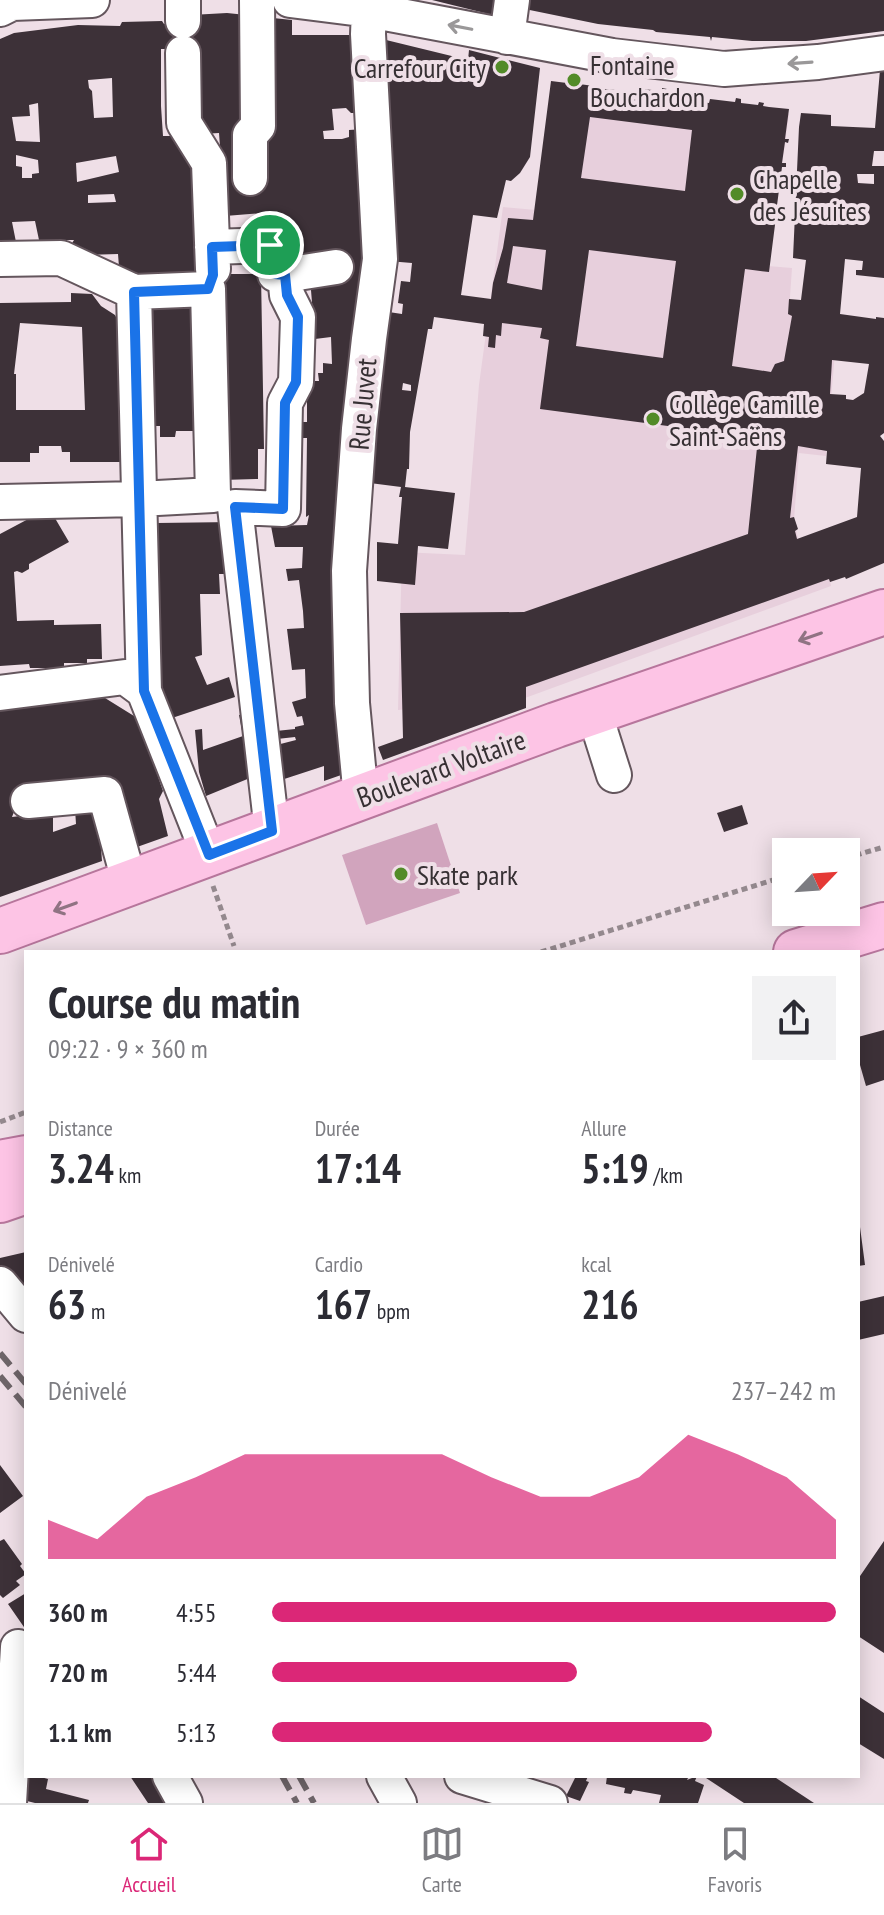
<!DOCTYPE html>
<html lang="fr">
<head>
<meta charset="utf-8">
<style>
	body { margin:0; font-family:"PT Sans Narrow",sans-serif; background:#f2f2f3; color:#2b2b33; height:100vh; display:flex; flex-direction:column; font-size:30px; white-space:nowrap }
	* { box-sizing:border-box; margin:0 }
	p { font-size:26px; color:#7c7c81 }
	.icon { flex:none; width:44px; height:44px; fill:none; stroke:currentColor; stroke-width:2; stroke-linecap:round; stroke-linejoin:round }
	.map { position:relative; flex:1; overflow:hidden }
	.panel { position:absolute; left:24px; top:950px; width:836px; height:828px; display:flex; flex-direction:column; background:#fff; border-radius:0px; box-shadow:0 4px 20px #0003 }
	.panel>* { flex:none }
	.needle { width:52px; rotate:65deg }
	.buttons { position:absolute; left:772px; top:838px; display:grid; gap:16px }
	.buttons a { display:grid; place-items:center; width:88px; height:88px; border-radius:0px; background:#fff; box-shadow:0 4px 20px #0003; font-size:40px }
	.pin { position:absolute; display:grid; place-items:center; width:68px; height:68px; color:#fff; margin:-34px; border:4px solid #fff; border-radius:50%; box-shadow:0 2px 8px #0007 }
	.round { display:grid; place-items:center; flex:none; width:84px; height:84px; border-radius:0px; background:#f2f2f3 }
	.summary { display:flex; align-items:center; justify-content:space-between; height:136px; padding:0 24px }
	h1 { font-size:44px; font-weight:700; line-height:60px }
	.stats { display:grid; grid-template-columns:repeat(3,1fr); gap:12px; height:136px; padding:8px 24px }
	.stats div { display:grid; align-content:center }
	.stats b { font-size:40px; font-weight:700 }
	.stats small { font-size:22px; font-weight:400 }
	.stats p { font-size:22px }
	.chart { height:224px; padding:16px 24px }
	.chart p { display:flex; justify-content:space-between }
	.chart svg { width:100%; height:144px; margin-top:8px; fill:#db2777; opacity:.7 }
	ul { padding:0 24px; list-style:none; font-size:26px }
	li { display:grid; grid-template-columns:128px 96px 1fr; align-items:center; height:60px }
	li i { height:20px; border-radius:10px; background:#db2777 }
	.menu { display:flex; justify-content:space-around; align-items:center; height:112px; border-top:2px solid #e1e1e2; background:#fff; font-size:22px; color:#7c7c81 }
	.menu a { display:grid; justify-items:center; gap:4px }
	.menu .active { color:#db2777 }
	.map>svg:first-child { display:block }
	.built { fill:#e7cfdc }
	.green { fill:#d1a4bd }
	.building { fill:#3d3138; fill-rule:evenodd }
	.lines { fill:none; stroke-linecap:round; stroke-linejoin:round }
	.minor-casing { stroke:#64565d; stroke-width:38 }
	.major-casing { stroke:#b7769c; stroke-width:48 }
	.path { stroke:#94898e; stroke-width:5; stroke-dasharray:6 4; stroke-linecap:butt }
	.minor { stroke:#fff; stroke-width:34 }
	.major { stroke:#fdc4e5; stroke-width:44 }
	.rail { stroke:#6e6569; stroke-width:6; stroke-dasharray:16 8; stroke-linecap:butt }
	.oneway { stroke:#9a9899 }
	.oneway2 { stroke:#907383 }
	.route-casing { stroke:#fff; stroke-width:16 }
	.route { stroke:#1a73e8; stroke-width:10 }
	.poi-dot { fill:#528b28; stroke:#efdfe7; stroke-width:3 }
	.labels { text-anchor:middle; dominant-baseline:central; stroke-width:8; stroke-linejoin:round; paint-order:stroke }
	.poi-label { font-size:28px; fill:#363033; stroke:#efdfe7; text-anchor:start }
	.street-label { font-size:28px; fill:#363033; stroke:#efdfe7 }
</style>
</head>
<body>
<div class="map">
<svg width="884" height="1803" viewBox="0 0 884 1803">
	<rect width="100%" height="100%" fill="#efdfe7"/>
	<path class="built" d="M552,84L789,114L768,266L792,268L789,311L838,319L826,456L799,453L794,520L799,543L822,532L831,586L525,698L398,710L402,552L465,555L479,385L503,207L536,210Z"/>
	<path class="green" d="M437,823L460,893L366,925L342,855Z"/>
	<path class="building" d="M432,0H503L501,17Z
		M516,0H884V31L806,41H752L712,37L711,41L710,37L656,32L653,30L598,24L515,7Z
		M227,13L292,20V35H354L355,113H351L346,108L332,109L334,130L323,131L324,139H342L349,137V130L364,129L370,219L344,774L324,781V766L269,784L265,748L296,740L295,737L277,739L276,731L295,729V727L304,725L302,716L297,717L292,702L306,698L305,669L292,670L287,629L304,628L303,611L299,580L288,581L286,569L302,568L303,547H275L271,526L307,525L309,515L306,517L307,438H297V422H307V381H319L318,373H323V363L332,364L331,337L315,339L310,278L282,264L277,212L225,216L219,133L201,134L191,49H161V106L163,136H179L195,154L201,272L133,277L119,267L118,254L85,255L68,250L74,240H39L35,221L12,222L17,247H0V39L14,33L78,25L120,26L122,22L162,21L164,24H170L191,15ZM112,78L113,117L94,118L92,91L89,88L88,80ZM38,103L40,142L16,141L12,117L30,116L29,105ZM16,155L38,160L39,173L32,174V178H22V167L16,166ZM116,156L119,172L77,182L76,163ZM114,194L116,202L88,203V195Z
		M382,39L468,60L469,50L540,68L530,157L520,173L511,181L506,180L497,218L473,215L461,295L491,299L493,283L503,248L508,218L533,220L551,81L567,83L568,78H576V80H579V84L594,86V88L637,92L638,85L643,86L642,89L662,91V88L667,89L666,96L680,99L709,103L710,99L735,102L736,98L741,99V103L758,105L759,102L764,103L763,106L769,107L789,109L785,139H789L788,143L785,142L782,163H786V167H782L776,213L782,214L781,218L776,217L769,272L745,269L732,366L771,372L775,364L784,361L792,316L788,314L789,299L801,300L806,260L793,258L799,127L801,113L831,115V126L875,128L880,70H884V151H874L872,166H884V278L856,275V270H862L863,261L845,259L840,314L876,319V317L884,318V433L880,436L884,441V563L846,579L845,577L830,582L829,579L526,687V708L383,760L378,747L403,738L400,613L524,612L748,534L758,438L540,409L549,340L540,338L542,328L502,323L501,336L496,335L495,348L488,347L489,337L483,336L484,324L434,317L432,329H428L410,432L409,469H407L405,487L455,493L448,549L418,546L415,585L377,581V542L398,544L402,497H399L401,487L362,482L382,311L402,314L403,304L398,303L401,281L410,282L412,263L388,261ZM590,117L692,130L685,191L581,178ZM857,174H874V184L858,183ZM513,246L546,250L542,290L507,283ZM589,250L676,261L663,358L576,346ZM832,360L869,364L864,393L853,400L846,399V395L830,394ZM403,383L411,385V391L402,390ZM798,446L827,451L826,464L861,468L857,517L797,539L795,531L798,529L794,517L790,518Z
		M226,274H261L264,449H258V479L222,480L221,292L226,293Z
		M71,293L92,294L101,306L115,315L119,323L122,462H70V452H62L61,446H39V453H30V462H0V303L71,302ZM20,323L82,327L85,410H16V374H14Z
		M153,304H194L195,431H176L175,437H160V426H154Z
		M49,508L69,542L29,564V569L22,573L17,571L14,572L17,621L54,620V625L101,624L102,659H87V663H64V668H30L29,664L0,666V534Z
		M233,522L239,574H219L220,594H200L202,655L195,657L207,685L229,677L235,697L172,718L162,686L155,654L153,530L157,523Z
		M105,696V698L134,716L137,715L163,791L159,799L168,836L137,847L123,807L22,791L12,817L53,812V832L76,824L75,809L98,807L102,861L0,897V711Z
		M256,713L262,773L206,796L199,772L195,730L202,729L203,750L243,736L239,715Z
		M742,805L748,824L724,832L717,813Z
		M884,1030V1080L866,1086L858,1058V1037Z
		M860,1227L865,1265L858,1266V1228Z
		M26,1252V1274H24L26,1277V1307L0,1276V1258Z
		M884,1296V1334L858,1340V1302Z
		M0,1465L23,1496L0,1513Z
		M4,1539L22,1564L20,1566L26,1574L16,1581L20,1585L3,1598L0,1595V1541Z
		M884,1541V1653L858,1636V1579Z
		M26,1593V1630L8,1604Z
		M858,1696L884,1713V1759L858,1743Z
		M26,1776H37L48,1779L46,1789L89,1800L88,1803H35L23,1800Z
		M130,1776H160L176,1803H148Z
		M576,1776H588L586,1781L589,1782L580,1801L566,1796Z
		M607,1776H689L687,1780L697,1776L695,1781L704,1785L698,1803H659L661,1795L633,1790L631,1794L624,1793L625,1788L606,1784Z
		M703,1776H773L814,1803H744Z"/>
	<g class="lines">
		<g class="minor-casing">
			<path id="minor" d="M290,0L369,10L612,56L724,69L818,62L884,53
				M0,9L12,3L92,0
				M183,21V0
				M507,37L512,0
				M183,53L184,123L209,163L213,269
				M250,178V135L258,126L257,0
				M212,247L270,245L275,274L285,275L287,295L298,317L296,382L285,403L283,509L235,507L272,831
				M0,259L61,258L134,292L208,289L213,495L139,499L0,502
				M285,275L336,267
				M134,292L144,691
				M0,693L125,677L144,691L209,855
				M594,712L614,775
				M361,798L352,703L349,571L359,429L369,339L380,259L368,34L369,10
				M28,801L105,794L130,884
				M0,1284L26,1315
				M170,1776L185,1803
				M384,1776L399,1803
				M462,1776L550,1803
				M9,1803L18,1647"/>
		</g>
		<g class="major-casing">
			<path id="major" d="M0,931L556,725L884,612
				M796,952L884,925
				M0,1163L26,1158
				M0,1200L26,1191"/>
		</g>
		<path class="path" d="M846,858L884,847
			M213,886L234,946
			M541,952L786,876
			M0,1122L26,1112"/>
		<use href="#minor" class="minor"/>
		<use href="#major" class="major"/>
		<path class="rail" d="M0,1353L26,1384
			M0,1376L26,1407
			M282,1776L297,1803
			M299,1776L314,1803"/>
	</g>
	<defs><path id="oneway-shaft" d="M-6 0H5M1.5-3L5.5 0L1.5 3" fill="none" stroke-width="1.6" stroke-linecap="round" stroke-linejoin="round" transform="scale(2)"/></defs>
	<g class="oneway">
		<use href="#oneway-shaft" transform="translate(460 27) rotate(-169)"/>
		<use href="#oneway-shaft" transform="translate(800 63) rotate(176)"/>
	</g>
	<g class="oneway2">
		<use href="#oneway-shaft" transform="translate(810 637) rotate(161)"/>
		<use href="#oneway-shaft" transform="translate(65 907) rotate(160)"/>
	</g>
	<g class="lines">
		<g class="route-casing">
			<path id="route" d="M270,245L275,274L285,275L287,295L298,317L296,382L285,403L283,509L235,507L272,831L209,855L144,691L134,292L208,289L213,275L212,247Z"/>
		</g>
		<use href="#route" class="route"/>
	</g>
	<g class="poi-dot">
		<circle cx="502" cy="67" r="8"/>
		<circle cx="574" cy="80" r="8"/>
		<circle cx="737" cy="194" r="8"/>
		<circle cx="653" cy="419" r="8"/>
		<circle cx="401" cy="874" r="8"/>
	</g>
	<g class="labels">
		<g class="poi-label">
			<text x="590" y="64">Fontaine<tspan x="590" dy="32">Bouchardon</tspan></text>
			<text x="486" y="67" text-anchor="end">Carrefour City</text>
			<text x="753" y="178">Chapelle<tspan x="753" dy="32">des Jésuites</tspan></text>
			<text x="669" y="403">Collège Camille<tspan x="669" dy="32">Saint-Saëns</tspan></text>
			<text x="417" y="874">Skate park</text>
		</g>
		<g class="street-label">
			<text transform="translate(362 404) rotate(-85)">Rue Juvet</text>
			<text transform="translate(441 768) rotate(-20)">Boulevard Voltaire</text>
		</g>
	</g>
</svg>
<div class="buttons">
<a><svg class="needle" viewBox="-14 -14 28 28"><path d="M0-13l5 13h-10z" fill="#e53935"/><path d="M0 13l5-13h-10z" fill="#7c7c81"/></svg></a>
</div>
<div class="pin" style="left:270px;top:245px;background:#1e9e55"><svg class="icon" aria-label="arrive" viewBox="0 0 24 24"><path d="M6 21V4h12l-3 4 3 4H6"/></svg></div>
<section class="panel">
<div class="summary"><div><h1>Course du matin</h1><p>09:22 · 9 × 360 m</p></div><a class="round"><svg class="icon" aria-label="share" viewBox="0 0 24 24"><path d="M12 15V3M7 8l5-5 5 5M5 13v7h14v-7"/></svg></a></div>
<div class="stats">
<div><p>Distance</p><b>3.24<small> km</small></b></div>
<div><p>Durée</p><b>17:14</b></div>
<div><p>Allure</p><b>5:19<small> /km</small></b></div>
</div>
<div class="stats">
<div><p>Dénivelé</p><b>63<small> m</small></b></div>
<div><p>Cardio</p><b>167<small> bpm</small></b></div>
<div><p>kcal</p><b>216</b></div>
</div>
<div class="chart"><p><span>Dénivelé</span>237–242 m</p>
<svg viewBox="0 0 160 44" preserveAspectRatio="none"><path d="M0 44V32L10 38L20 25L30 19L40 12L50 12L60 12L70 12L80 12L90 19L100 25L110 25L120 19L130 6L140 12L150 19L160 32V44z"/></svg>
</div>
<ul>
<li><b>360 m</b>4:55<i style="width:100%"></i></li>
<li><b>720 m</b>5:44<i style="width:54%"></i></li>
<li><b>1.1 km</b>5:13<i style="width:78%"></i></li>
</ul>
</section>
</div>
<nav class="menu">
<a class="active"><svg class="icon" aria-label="home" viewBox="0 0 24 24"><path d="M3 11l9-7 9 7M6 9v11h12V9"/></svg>Accueil</a>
<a><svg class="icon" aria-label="map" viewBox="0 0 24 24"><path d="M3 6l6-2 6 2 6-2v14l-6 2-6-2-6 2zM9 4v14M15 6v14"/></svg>Carte</a>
<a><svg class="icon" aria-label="saved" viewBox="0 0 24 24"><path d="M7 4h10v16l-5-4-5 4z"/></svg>Favoris</a>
</nav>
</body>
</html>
